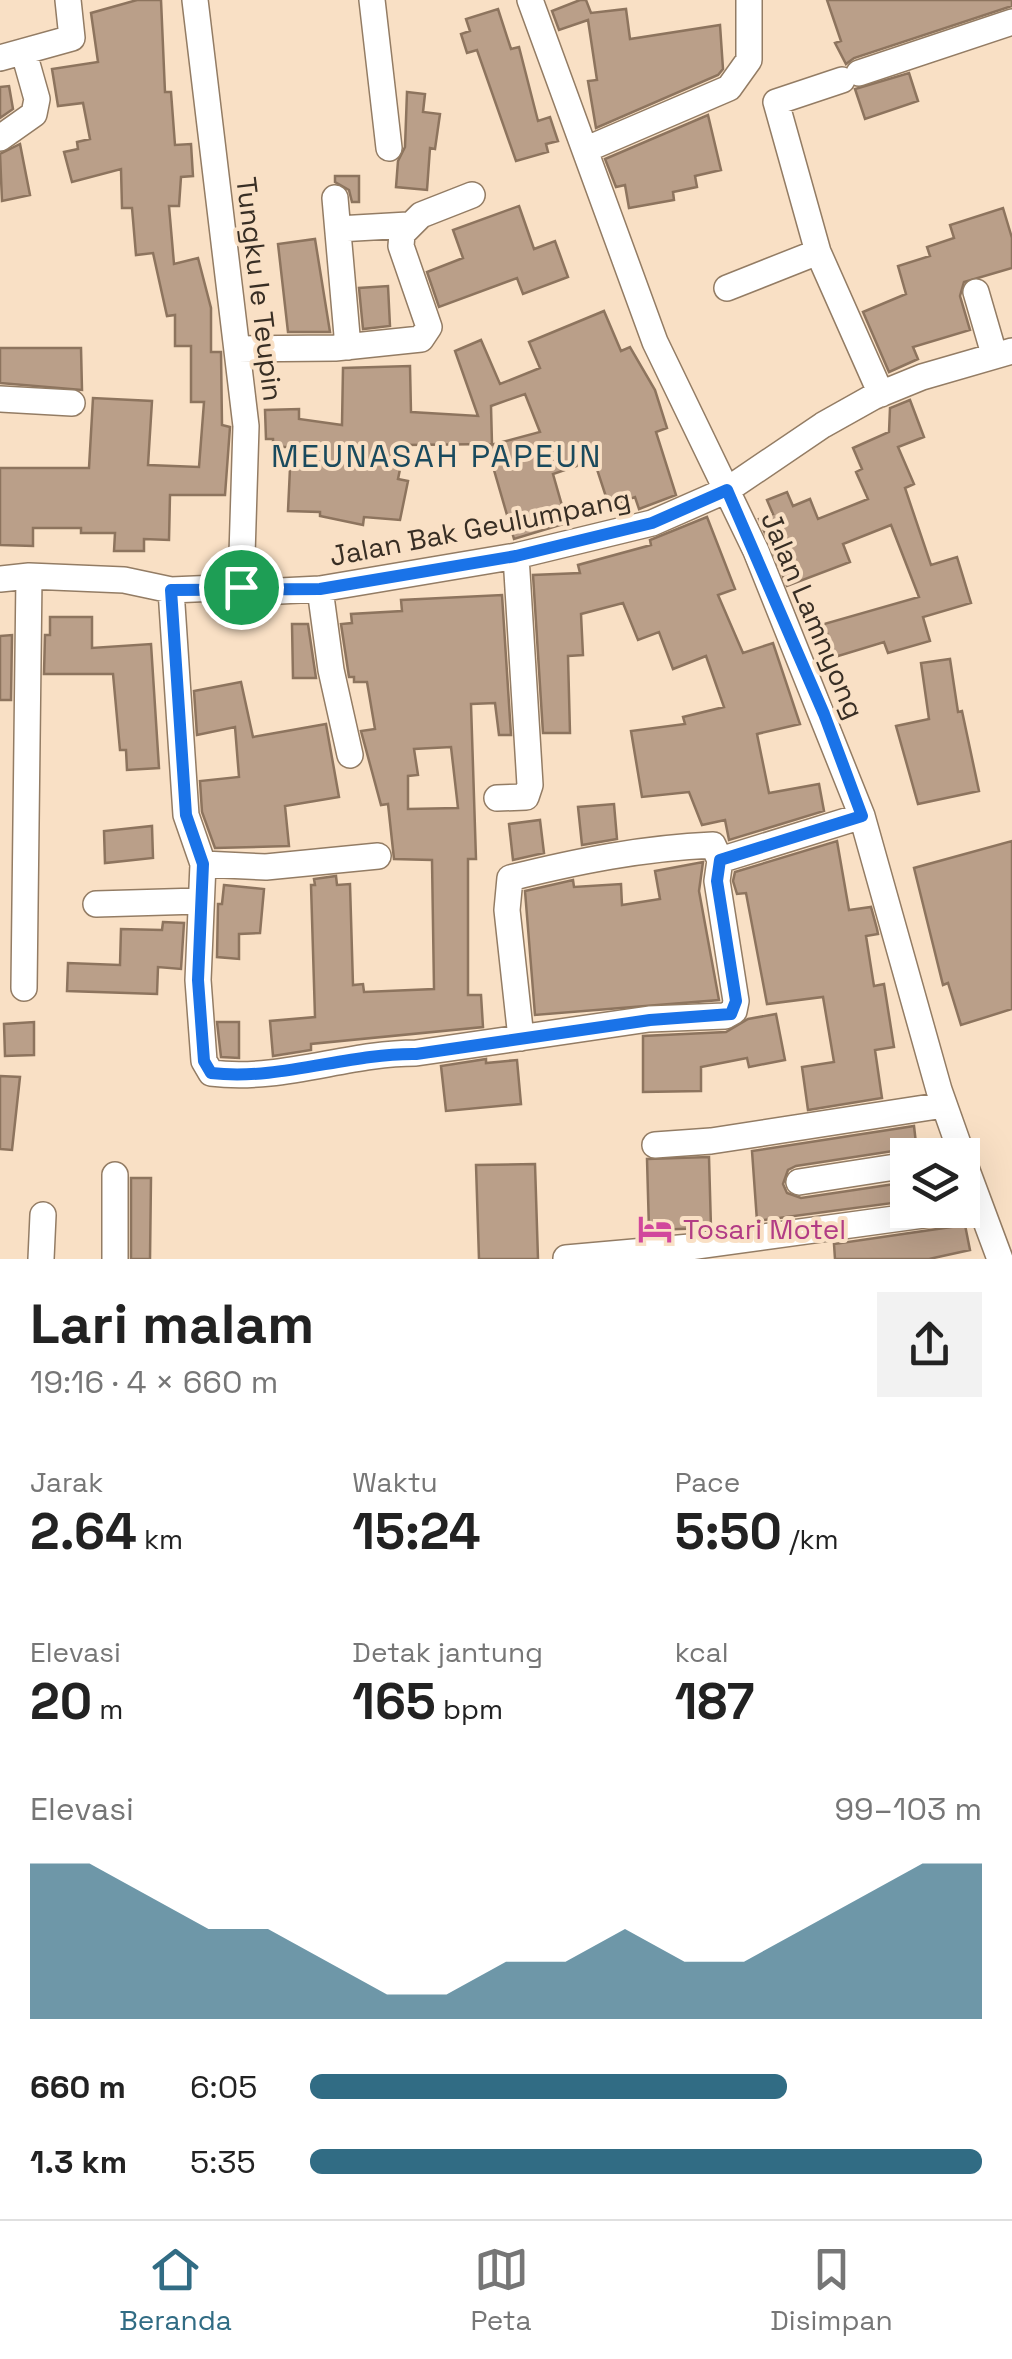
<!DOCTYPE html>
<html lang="id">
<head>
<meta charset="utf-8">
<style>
	body { margin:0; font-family:"Space Grotesk",sans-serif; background:#f2f2f2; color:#222; height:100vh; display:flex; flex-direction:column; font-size:38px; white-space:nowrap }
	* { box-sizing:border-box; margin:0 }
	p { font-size:32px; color:#767676 }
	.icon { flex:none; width:55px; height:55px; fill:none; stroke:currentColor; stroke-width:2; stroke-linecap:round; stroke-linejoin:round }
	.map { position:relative; height:1259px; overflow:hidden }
	.panel { display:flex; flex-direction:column; background:#fff; flex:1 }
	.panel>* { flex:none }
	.buttons { position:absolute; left:890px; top:1138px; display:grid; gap:20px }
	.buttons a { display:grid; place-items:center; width:90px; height:90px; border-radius:0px; background:#fff; box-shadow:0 10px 40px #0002; font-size:50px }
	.pin { position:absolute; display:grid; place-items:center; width:85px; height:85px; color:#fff; margin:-42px; border:5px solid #fff; border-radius:50%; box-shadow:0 2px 10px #0007 }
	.round { display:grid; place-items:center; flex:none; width:105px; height:105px; border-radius:0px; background:#f2f2f2 }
	.summary { display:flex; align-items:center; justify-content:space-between; height:170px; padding:0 30px }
	h1 { font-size:55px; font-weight:800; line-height:75px }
	.figures { display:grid; grid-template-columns:repeat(3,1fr); gap:15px; height:170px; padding:10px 30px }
	.figures div { display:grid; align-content:center }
	.figures b { font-size:50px; font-weight:800 }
	.figures small { font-size:28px; font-weight:400 }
	.figures p { font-size:28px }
	.chart { height:280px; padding:20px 30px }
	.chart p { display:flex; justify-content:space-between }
	.chart svg { width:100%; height:180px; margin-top:10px; fill:#316c84; opacity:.7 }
	ul { padding:0 30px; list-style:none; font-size:32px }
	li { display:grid; grid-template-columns:160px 120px 1fr; align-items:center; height:75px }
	li i { height:25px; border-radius:12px; background:#316c84 }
	.tab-bar { display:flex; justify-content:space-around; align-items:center; height:140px; border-top:2px solid #e0e0e0; background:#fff; font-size:28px; color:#767676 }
	.tab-bar a { display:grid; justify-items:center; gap:5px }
	.tab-bar .on { color:#316c84 }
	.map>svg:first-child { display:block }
	.building { fill:#ba9f89; stroke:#8d745e; stroke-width:2.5; fill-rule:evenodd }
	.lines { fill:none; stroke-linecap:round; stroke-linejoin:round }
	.minor-casing { stroke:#937c64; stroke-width:28 }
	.minor { stroke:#fff; stroke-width:25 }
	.route-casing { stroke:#fff; stroke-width:20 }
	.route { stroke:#1a73e8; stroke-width:12 }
	.labels { text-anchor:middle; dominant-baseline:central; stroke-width:8; stroke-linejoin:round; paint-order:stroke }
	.street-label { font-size:28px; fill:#382e24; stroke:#f9e0c5 }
	.hotel-label { font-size:28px; fill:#b23c85; stroke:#f9e0c5; text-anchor:start }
	.quarter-label { font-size:32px; letter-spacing:2.5px; fill:#1a4a5d; stroke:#f9e0c5 }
</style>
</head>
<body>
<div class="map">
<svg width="1012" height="1259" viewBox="0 0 1012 1259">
	<rect width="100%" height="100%" fill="#f9e0c5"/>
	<path class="building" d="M137,0H161L165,92H171L175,145L191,144L193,176L181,177L179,206H169L174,264L198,258L211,308V352H221L222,425L230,427L225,495H170L169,540L144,539V551H114L115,533H81V528H33V546L0,545V468H89L93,398L152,401L148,465L199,467L204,402H191V346H175V315L167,316L153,253L136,255L132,208H122L121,169L72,182L64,152L78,149L77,142L90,139L83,103L58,106L52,69L98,62L91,13Z
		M580,0H586L591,13L626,9L630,39L720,25L723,69L718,75L596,128L588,81L597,80L588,20L559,30L552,11Z
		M827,0H1012V6L854,58L846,64L835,43L841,41Z
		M498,9L511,49L519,47L538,121L550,117L558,141L546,144L548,152L516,161L477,50L467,53L461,34L470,31L466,19Z
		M909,73L918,101L865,119L855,89Z
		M9,86L13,109L0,118V87Z
		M407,92L425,94L423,112L440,114L435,149L430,148L427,190L396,187L398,161L405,147Z
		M708,115L721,170L695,176L697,187L673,192L674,200L629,208L625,185L616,187L605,159Z
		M20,144L30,195L2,201L0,154Z
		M335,176H359V202H352L349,190L335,182Z
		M519,206L534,249L555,241L568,277L523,294L517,278L439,307L427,272L463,258L453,230Z
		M1003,208L1012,238V268L964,282L960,296L970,330L913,347L918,359L889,372L863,312L906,294L898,266L930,256L927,247L954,238L950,225Z
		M315,239L330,332H288L278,244Z
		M388,286L390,326L363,329L359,288Z
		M604,311L621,351L630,347L655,390L667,428L656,432L676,495L639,509L635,497L609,506L594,460L553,474L567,523L514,539L487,446L540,432L525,394L491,406L492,444L405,445L398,479L408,481L400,520L364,517L363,525L320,516V512L288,511L291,447H273V439H266L265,410L299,409V419L342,425L343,368L410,366L411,412L478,416L455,351L481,340L500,384L540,368L529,342Z
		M0,348H81L82,390L0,383Z
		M910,400L924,437L898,447L914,484L905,488L931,565L957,557L971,603L923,617L930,641L888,653L884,642L835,657L824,624L919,597L891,525L843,544L850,562L787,586L759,519L773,514L767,500L787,492L793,506L810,499L818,519L868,499L856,472L862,469L853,448L889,432L890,408Z
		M707,517L735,589L718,595L743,653L773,643L800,724L757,734L769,793L819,784L824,811L729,840L725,820L702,825L689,792L642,797L631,731L685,724L683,717L724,707L706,656L673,669L659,632L638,640L623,603L581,614L583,655L568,656L570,733H543L533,575L580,573L578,565L651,545L650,540Z
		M502,595L511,735H499L495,703L471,704L476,859H468V995H481L483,1027L311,1044V1050L273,1056L270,1021L315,1017L311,885H315L314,879L336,876L337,885L350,884L353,985L363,984L364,992L434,989L432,860L394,859L388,804L381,805L361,731L375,729L367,682H354V677H349L341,624L352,623L351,614L402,611L401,600ZM451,747L458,808L408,809V776L418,775L414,749Z
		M50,617H92V648L151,644L159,768L127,770L126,750H120L113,674H44L45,635H50Z
		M292,624H308L316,678H293Z
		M12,635L11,700H0V636Z
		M950,659L958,712L962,711L979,791L918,804L896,726L929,719L921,663Z
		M241,682L253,737L326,724L339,797L285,806L289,846L215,848L202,812L200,781L239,777L235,727L197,735L194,691Z
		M614,804L617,839L582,845L578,807Z
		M540,820L544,853L513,860L509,824Z
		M152,826L153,858L105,863L104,831Z
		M837,841L849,910L871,907L877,929L878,934L866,936L874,986L884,984L894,1047L875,1050L882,1098L808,1110L802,1067L834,1062L823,997L767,1004L746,893L737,894L733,881L735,872Z
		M1012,841V1009L961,1025L948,983L943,985L914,868Z
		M703,862L699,891L719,1000L535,1015L525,891L573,880L574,887L621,884L622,905L660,899L655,871Z
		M224,885L264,889L260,933L239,934V959L217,957L218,904H222Z
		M163,922L184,923L181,969L158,967L157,994L67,991L68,963L120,965L121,929L162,930Z
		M776,1014L785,1060L749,1067L747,1058L701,1067V1091L643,1092V1036L726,1032L748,1019Z
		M34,1022V1055L5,1056L4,1024Z
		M217,1022H239V1058L221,1057Z
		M486,1059V1063L517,1060L521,1104L446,1111L441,1066Z
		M0,1076L20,1077L12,1150L0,1149Z
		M914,1126L917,1152L906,1149L796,1166L788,1170L783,1184L787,1193L801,1198L908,1182V1201L757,1221L752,1151Z
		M709,1157L711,1228L649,1230L647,1159Z
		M535,1164L538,1259H479L476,1165Z
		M131,1178H151L150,1259H131Z
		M965,1225L970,1250L929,1259H835L834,1244Z"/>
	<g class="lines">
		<g class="minor-casing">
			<path id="minor" d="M195,0L246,426L241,587
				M372,0L389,148
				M530,0L655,342L756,551L862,816L939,1090L962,1155
				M0,58L72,38L68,0
				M859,73L1012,22
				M842,80L776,102L818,252L881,394
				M0,138L34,114L37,99L24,53
				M587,149L729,88L749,60V0
				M335,198L348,347
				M338,229L408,225
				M727,288L818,252
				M976,292L994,354
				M238,349L335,348L421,339L429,327L401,246L402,234L421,215L472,195
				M0,399L72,403
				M0,579L29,576L124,580L171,590L241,587L280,591L320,589L516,556L652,523L727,490L823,425L873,397L922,377L1012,351
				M320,589L331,670L350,755
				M171,590L186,815L203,864L198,980L204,1061L211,1073C281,1082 347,1053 416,1053L649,1019L725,1016L734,1011L736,1001L717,881L720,860L862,816
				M497,798L526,797L530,785L516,556
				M203,864L266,867L378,856
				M96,904L199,901
				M24,988L29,576
				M521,1038L507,910L510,878C578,861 643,848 713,845L720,860
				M655,1145L711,1141L944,1105
				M962,1157L1000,1259
				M115,1175V1259
				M799,1182L908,1165
				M566,1258L690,1247L960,1210
				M41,1259L43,1215"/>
		</g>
		<use href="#minor" class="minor"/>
	</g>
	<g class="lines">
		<g class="route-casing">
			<path id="route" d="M727,490L824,714L862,816L720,860L717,881L736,1001L731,1014L650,1020L416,1054C347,1053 281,1081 211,1073L204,1061L198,980L203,864L186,815L171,590L320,589L516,556L652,523Z"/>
		</g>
		<use href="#route" class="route"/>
	</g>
	<defs>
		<g id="hotel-bare" transform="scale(2.7)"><path d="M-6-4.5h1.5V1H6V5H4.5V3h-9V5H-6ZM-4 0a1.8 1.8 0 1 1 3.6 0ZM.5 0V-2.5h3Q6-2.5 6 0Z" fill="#d1479c" stroke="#f9e0c5" stroke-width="2.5" paint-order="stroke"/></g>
	</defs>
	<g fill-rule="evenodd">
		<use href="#hotel-bare" x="655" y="1229"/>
	</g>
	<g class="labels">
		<g class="street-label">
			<text transform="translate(260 289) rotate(83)">Tungku Ie Teupin</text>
			<text transform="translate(480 527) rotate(-11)">Jalan Bak Geulumpang</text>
			<text transform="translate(813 615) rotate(67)">Jalan Lamnyong</text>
		</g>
		<g class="hotel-label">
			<text x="683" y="1229">Tosari Motel</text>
		</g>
		<g class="quarter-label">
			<text x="437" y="456">MEUNASAH PAPEUN</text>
		</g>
	</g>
</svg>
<div class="buttons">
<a><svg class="icon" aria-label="layers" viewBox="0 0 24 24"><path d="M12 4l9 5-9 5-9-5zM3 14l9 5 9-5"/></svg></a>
</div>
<div class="pin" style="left:241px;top:587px;background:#1e9e55"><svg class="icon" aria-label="arrive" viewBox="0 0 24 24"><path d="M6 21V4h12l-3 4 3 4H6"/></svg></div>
</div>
<section class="panel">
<div class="summary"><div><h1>Lari malam</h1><p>19:16 · 4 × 660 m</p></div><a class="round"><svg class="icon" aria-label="share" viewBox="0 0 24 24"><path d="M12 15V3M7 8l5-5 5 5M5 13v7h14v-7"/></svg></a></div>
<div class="figures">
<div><p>Jarak</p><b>2.64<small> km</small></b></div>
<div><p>Waktu</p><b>15:24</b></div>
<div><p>Pace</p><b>5:50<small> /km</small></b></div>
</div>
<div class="figures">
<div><p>Elevasi</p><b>20<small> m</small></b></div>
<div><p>Detak jantung</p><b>165<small> bpm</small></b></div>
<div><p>kcal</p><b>187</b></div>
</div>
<div class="chart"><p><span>Elevasi</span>99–103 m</p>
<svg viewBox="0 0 160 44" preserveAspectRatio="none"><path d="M0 44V6L10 6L20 14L30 22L40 22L50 30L60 38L70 38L80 30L90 30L100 22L110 30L120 30L130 22L140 14L150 6L160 6V44z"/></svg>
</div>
<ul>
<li><b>660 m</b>6:05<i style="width:71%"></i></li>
<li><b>1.3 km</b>5:35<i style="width:100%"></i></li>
</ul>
</section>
<nav class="tab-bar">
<a class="on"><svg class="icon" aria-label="home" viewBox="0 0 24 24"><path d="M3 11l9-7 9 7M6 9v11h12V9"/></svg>Beranda</a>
<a><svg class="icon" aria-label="map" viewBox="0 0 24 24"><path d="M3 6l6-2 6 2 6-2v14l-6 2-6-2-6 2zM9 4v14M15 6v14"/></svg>Peta</a>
<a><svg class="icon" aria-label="saved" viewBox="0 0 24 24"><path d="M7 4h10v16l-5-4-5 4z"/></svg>Disimpan</a>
</nav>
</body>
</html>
